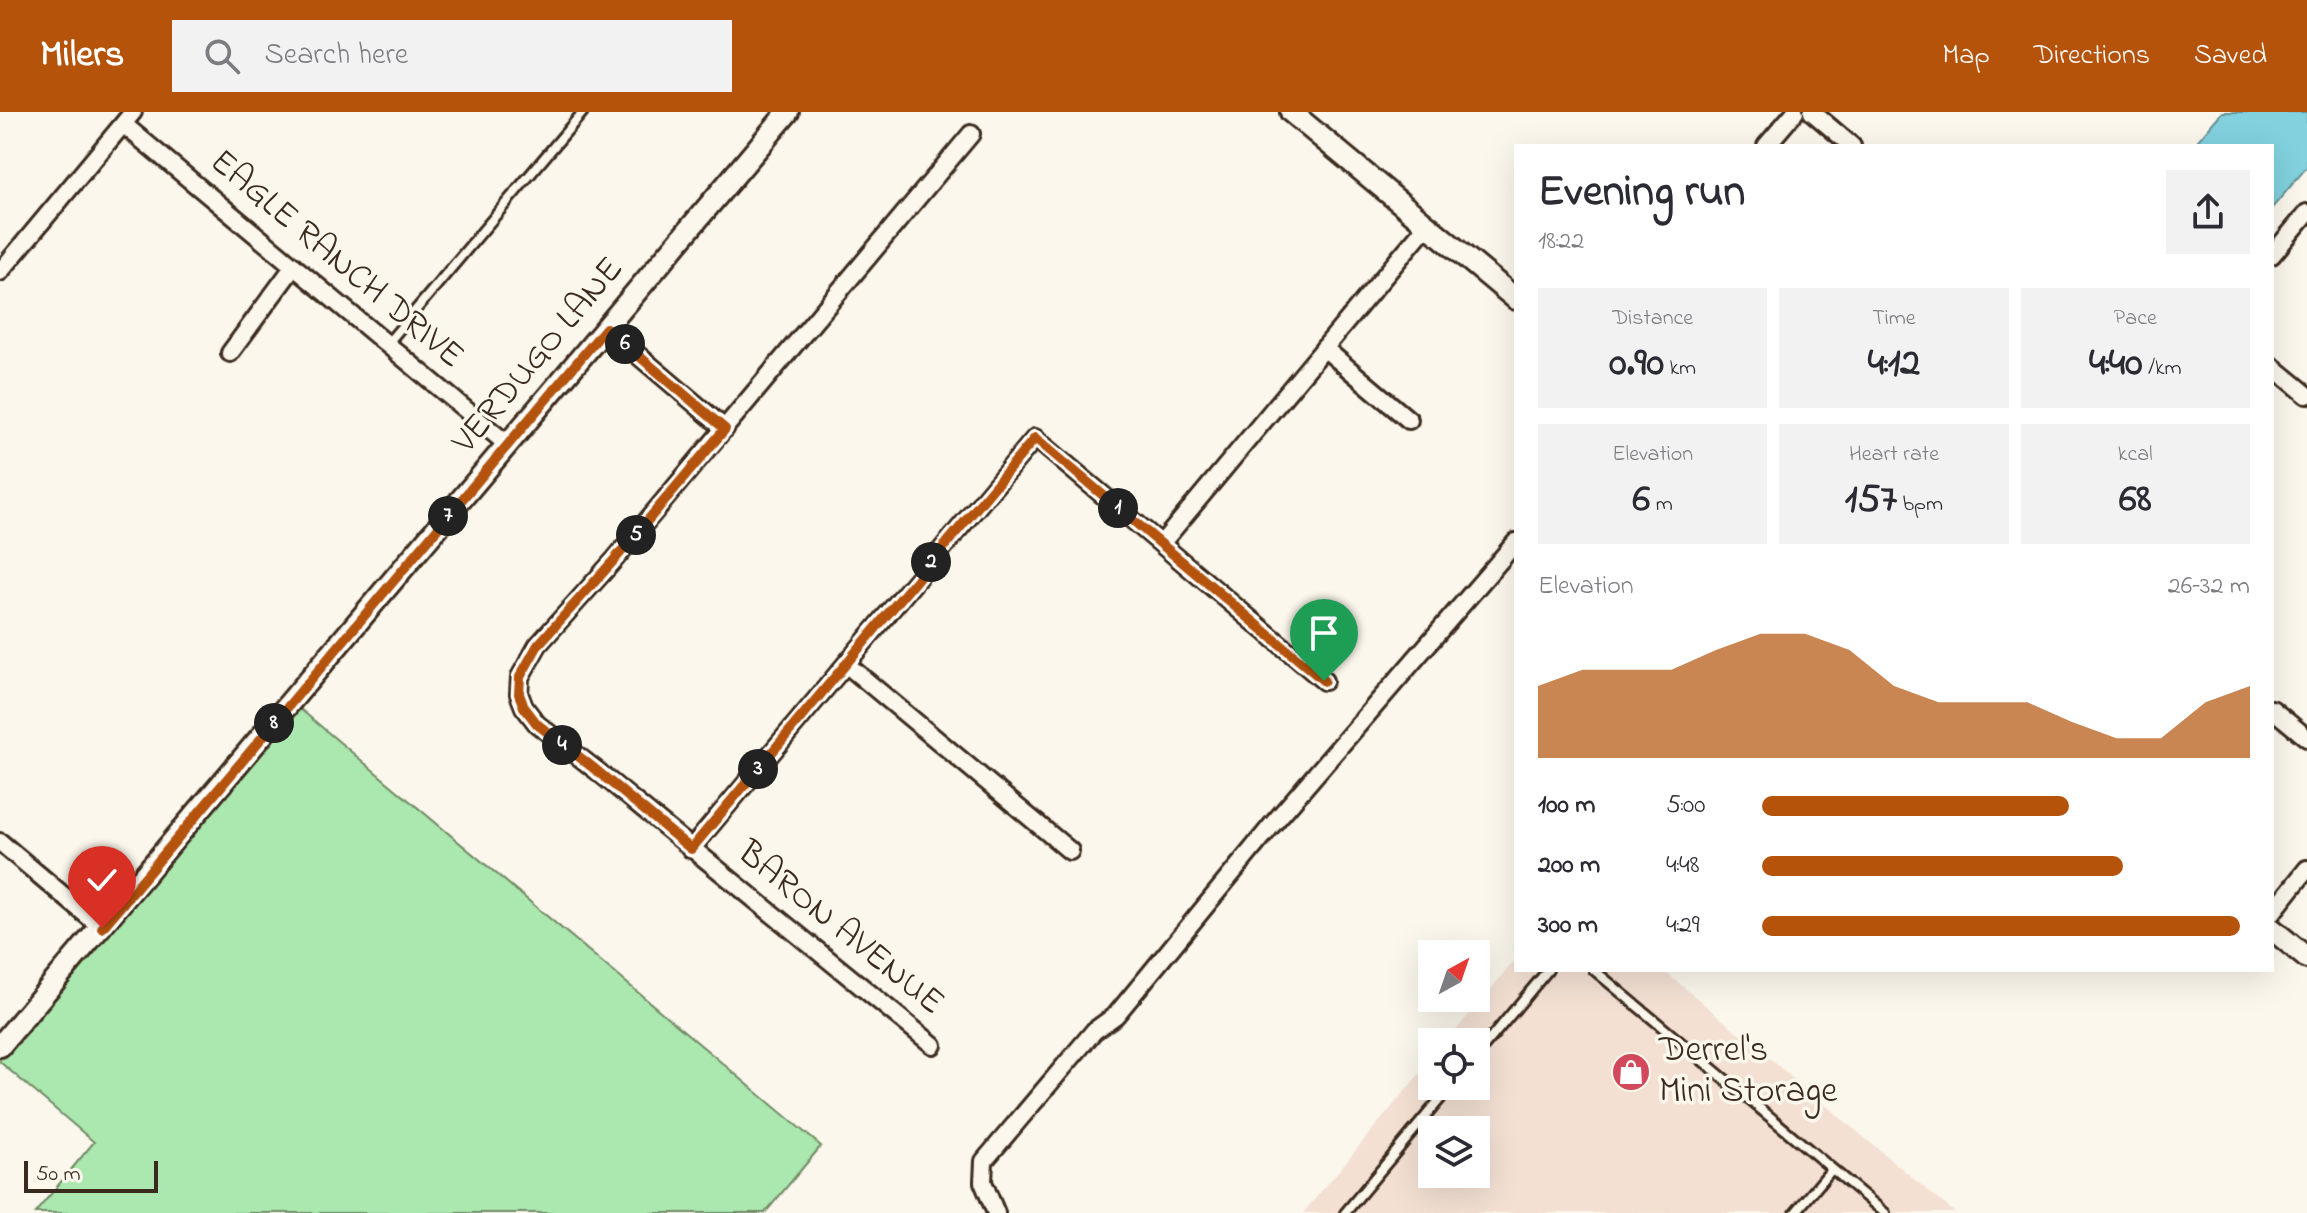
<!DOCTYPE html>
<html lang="en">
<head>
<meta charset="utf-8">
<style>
	body { margin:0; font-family:"Indie Flower",sans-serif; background:#f2f2f3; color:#2b2b33; height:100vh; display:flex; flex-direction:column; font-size:30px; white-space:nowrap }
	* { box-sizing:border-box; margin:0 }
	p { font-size:26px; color:#7c7c81 }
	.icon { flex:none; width:44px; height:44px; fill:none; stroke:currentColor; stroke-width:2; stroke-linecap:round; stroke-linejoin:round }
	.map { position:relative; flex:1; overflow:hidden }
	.sheet { position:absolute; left:1514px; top:32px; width:760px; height:828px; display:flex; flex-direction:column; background:#fff; border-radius:0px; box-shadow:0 8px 32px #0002 }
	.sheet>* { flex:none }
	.needle { width:52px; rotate:40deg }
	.buttons { position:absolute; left:1418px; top:828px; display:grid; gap:16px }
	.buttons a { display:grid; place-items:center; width:72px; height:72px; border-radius:0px; background:#fff; box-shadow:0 8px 32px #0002; font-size:40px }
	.scale { position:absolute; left:24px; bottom:20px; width:134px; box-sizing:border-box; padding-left:8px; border:4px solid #3b2a1e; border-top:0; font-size:22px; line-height:28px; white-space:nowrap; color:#3b2a1e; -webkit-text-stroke:6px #fbf7ec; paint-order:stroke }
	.pin { position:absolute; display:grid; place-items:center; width:68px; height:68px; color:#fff; margin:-82px -34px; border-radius:50% 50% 50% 0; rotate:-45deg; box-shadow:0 0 8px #0007 }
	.pin .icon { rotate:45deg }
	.km { position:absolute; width:40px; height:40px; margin:-20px; border-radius:50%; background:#222; color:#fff; font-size:22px; line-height:40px; text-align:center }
	.round { display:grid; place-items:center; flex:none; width:84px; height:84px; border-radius:0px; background:#f2f2f3 }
	.overview { display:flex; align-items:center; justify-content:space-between; height:136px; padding:0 24px }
	h1 { font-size:44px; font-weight:700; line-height:60px }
	.figures { display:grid; grid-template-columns:repeat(3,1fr); gap:12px; height:136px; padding:8px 24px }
	.figures div { display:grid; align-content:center; border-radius:0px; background:#f2f2f3; text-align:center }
	.figures b { font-size:40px; font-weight:700 }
	.figures small { font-size:22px; font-weight:400 }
	.figures p { font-size:22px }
	.chart { height:224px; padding:16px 24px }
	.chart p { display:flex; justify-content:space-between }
	.chart svg { width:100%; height:144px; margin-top:8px; fill:#b45309; opacity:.7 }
	ul { padding:0 24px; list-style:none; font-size:26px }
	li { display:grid; grid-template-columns:128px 96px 1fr; align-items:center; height:60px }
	li i { height:20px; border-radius:10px; background:#b45309 }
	header { display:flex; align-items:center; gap:48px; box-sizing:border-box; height:112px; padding:0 40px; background:#b45309; color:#fff }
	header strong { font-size:38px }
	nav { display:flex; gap:44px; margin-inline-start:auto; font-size:28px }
	.search { width:560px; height:72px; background:#f2f2f3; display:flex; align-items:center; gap:20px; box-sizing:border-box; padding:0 28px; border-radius:0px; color:#7c7c81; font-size:30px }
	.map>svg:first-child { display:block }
	.built { fill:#f3e0d3; fill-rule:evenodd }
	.green { fill:#aae8af; stroke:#728966; stroke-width:2 }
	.water { fill:#81d1de; stroke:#658e91; stroke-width:2 }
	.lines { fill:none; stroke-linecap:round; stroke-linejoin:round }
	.service-casing { stroke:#3b2a1e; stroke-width:14 }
	.minor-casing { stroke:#3b2a1e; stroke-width:22 }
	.tertiary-casing { stroke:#3b2a1e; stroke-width:26 }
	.service { stroke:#fbf7ec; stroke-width:8 }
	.minor { stroke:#fbf7ec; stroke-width:16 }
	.tertiary { stroke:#fbf7ec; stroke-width:20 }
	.route-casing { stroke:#fff; stroke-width:16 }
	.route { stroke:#b45309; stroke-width:10 }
	.labels { text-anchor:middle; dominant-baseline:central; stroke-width:7; stroke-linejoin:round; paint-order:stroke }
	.street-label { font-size:36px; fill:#3b2a1e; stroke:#fbf7ec }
	.poi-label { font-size:36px; fill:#3b2a1e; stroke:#fbf7ec; text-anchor:start }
</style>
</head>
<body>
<header>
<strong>Milers</strong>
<div class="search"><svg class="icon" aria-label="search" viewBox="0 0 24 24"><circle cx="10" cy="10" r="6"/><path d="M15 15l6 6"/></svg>Search here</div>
<nav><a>Map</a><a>Directions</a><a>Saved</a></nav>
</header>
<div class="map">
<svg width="2307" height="1101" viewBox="0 0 2307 1101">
	<rect width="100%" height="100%" fill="#fbf7ec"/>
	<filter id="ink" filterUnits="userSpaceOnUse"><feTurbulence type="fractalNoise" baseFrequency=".0125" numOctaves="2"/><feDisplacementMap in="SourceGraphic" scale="16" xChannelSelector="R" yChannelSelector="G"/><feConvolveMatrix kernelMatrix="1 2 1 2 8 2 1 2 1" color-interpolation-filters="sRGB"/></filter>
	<g filter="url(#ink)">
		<path class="built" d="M1516,847V858H1663L1955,1101H1303L1432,947V974H1476V930H1446ZM1432,1018H1476V1062H1432Z"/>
		<path class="green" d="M293,591L821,1034L765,1101H35L94,1030L0,950V940Z"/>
		<path class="water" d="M2222,0H2307V55L2272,96V34H2193Z"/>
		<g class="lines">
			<g class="service-casing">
				<path id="service" d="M387,232L583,0
					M1594,858L1885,1101
					M1476,944L1548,858
					M1345,1101L1451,974
					M1795,1101L1832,1057"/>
			</g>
			<g class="minor-casing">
				<path id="minor" d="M1812,0L1852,34
					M123,12L508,333
					M1766,34L1795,0
					M2272,143L2307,101
					M0,160L133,0
					M606,216L725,317
					M1324,236L1409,308
					M230,241L294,154
					M2272,254L2307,283
					M1161,432L1427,113
					M846,552L1070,739
					M2272,597L2307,626
					M0,730L102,816
					M691,737L1035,326L1324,569
					M2272,801L2307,757
					M933,933L596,658L537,612L524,595L519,582L520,565L538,533L615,447L971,22
					M996,1101L983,1070L984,1049L1094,919L1116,903L1272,713L1516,430"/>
			</g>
			<g class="tertiary-casing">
				<path id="tertiary" d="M1291,0L1516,187
					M2272,817L2307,846
					M0,934L788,0"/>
			</g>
			<use href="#service" class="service"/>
			<use href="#minor" class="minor"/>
			<use href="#tertiary" class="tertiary"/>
		</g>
	</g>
	<g class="lines" filter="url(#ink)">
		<g class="route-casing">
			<path id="route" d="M102,816L606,216L725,317L615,447L538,533L520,565L519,582L524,595L537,612L596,658L691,737L1035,326L1324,569"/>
		</g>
		<use href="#route" class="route"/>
	</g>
	<defs>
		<g id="shop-disc" transform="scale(2)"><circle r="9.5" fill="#d1495b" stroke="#fbf7ec"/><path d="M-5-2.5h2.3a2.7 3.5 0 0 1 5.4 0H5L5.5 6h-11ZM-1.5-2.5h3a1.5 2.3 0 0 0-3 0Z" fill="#fff"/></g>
	</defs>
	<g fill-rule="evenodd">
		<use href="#shop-disc" x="1631" y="960"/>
	</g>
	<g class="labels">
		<g class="street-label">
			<text transform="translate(336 148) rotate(40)">EAGLE RANCH DRIVE</text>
			<text transform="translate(539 244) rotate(-50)">VERDUGO LANE</text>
			<text transform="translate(840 817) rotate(39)">BARON AVENUE</text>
		</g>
		<g class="poi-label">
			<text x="1659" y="939">Derrel's<tspan x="1659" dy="41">Mini Storage</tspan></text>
		</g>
	</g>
</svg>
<div class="buttons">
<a><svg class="needle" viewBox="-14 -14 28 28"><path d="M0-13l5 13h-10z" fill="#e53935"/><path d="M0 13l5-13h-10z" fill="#7c7c81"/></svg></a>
<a><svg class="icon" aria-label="locate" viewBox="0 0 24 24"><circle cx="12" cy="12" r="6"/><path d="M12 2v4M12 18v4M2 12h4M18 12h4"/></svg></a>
<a><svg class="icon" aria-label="layers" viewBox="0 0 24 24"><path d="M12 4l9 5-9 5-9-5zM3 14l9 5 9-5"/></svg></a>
</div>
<div class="scale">50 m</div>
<div class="pin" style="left:1324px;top:569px;background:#1e9e55"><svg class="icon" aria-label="arrive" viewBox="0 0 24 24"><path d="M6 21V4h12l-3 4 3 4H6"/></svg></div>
<div class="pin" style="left:102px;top:816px;background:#d93025"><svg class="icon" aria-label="check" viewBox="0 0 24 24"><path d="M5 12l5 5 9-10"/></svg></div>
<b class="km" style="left:1118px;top:396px">1</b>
<b class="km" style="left:931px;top:450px">2</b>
<b class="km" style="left:758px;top:657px">3</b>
<b class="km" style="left:562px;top:633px">4</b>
<b class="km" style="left:636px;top:423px">5</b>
<b class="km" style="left:625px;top:232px">6</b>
<b class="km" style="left:448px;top:404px">7</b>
<b class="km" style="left:274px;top:611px">8</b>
<section class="sheet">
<div class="overview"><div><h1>Evening run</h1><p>18:22</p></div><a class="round"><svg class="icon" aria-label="share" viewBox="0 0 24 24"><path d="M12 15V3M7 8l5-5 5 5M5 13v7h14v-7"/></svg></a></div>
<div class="figures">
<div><p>Distance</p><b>0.90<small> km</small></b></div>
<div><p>Time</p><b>4:12</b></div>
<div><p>Pace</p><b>4:40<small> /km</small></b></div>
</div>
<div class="figures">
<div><p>Elevation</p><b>6<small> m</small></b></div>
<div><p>Heart rate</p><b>157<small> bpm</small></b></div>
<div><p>kcal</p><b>68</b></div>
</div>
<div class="chart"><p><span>Elevation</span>26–32 m</p>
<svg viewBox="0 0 160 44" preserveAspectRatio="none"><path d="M0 44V22L10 17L20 17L30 17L40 11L50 6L60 6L70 11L80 22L90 27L100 27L110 27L120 33L130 38L140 38L150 27L160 22V44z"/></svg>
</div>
<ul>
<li><b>100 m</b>5:00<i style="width:63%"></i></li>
<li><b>200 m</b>4:48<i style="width:74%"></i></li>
<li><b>300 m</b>4:29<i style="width:98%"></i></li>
</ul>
</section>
</div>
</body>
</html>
